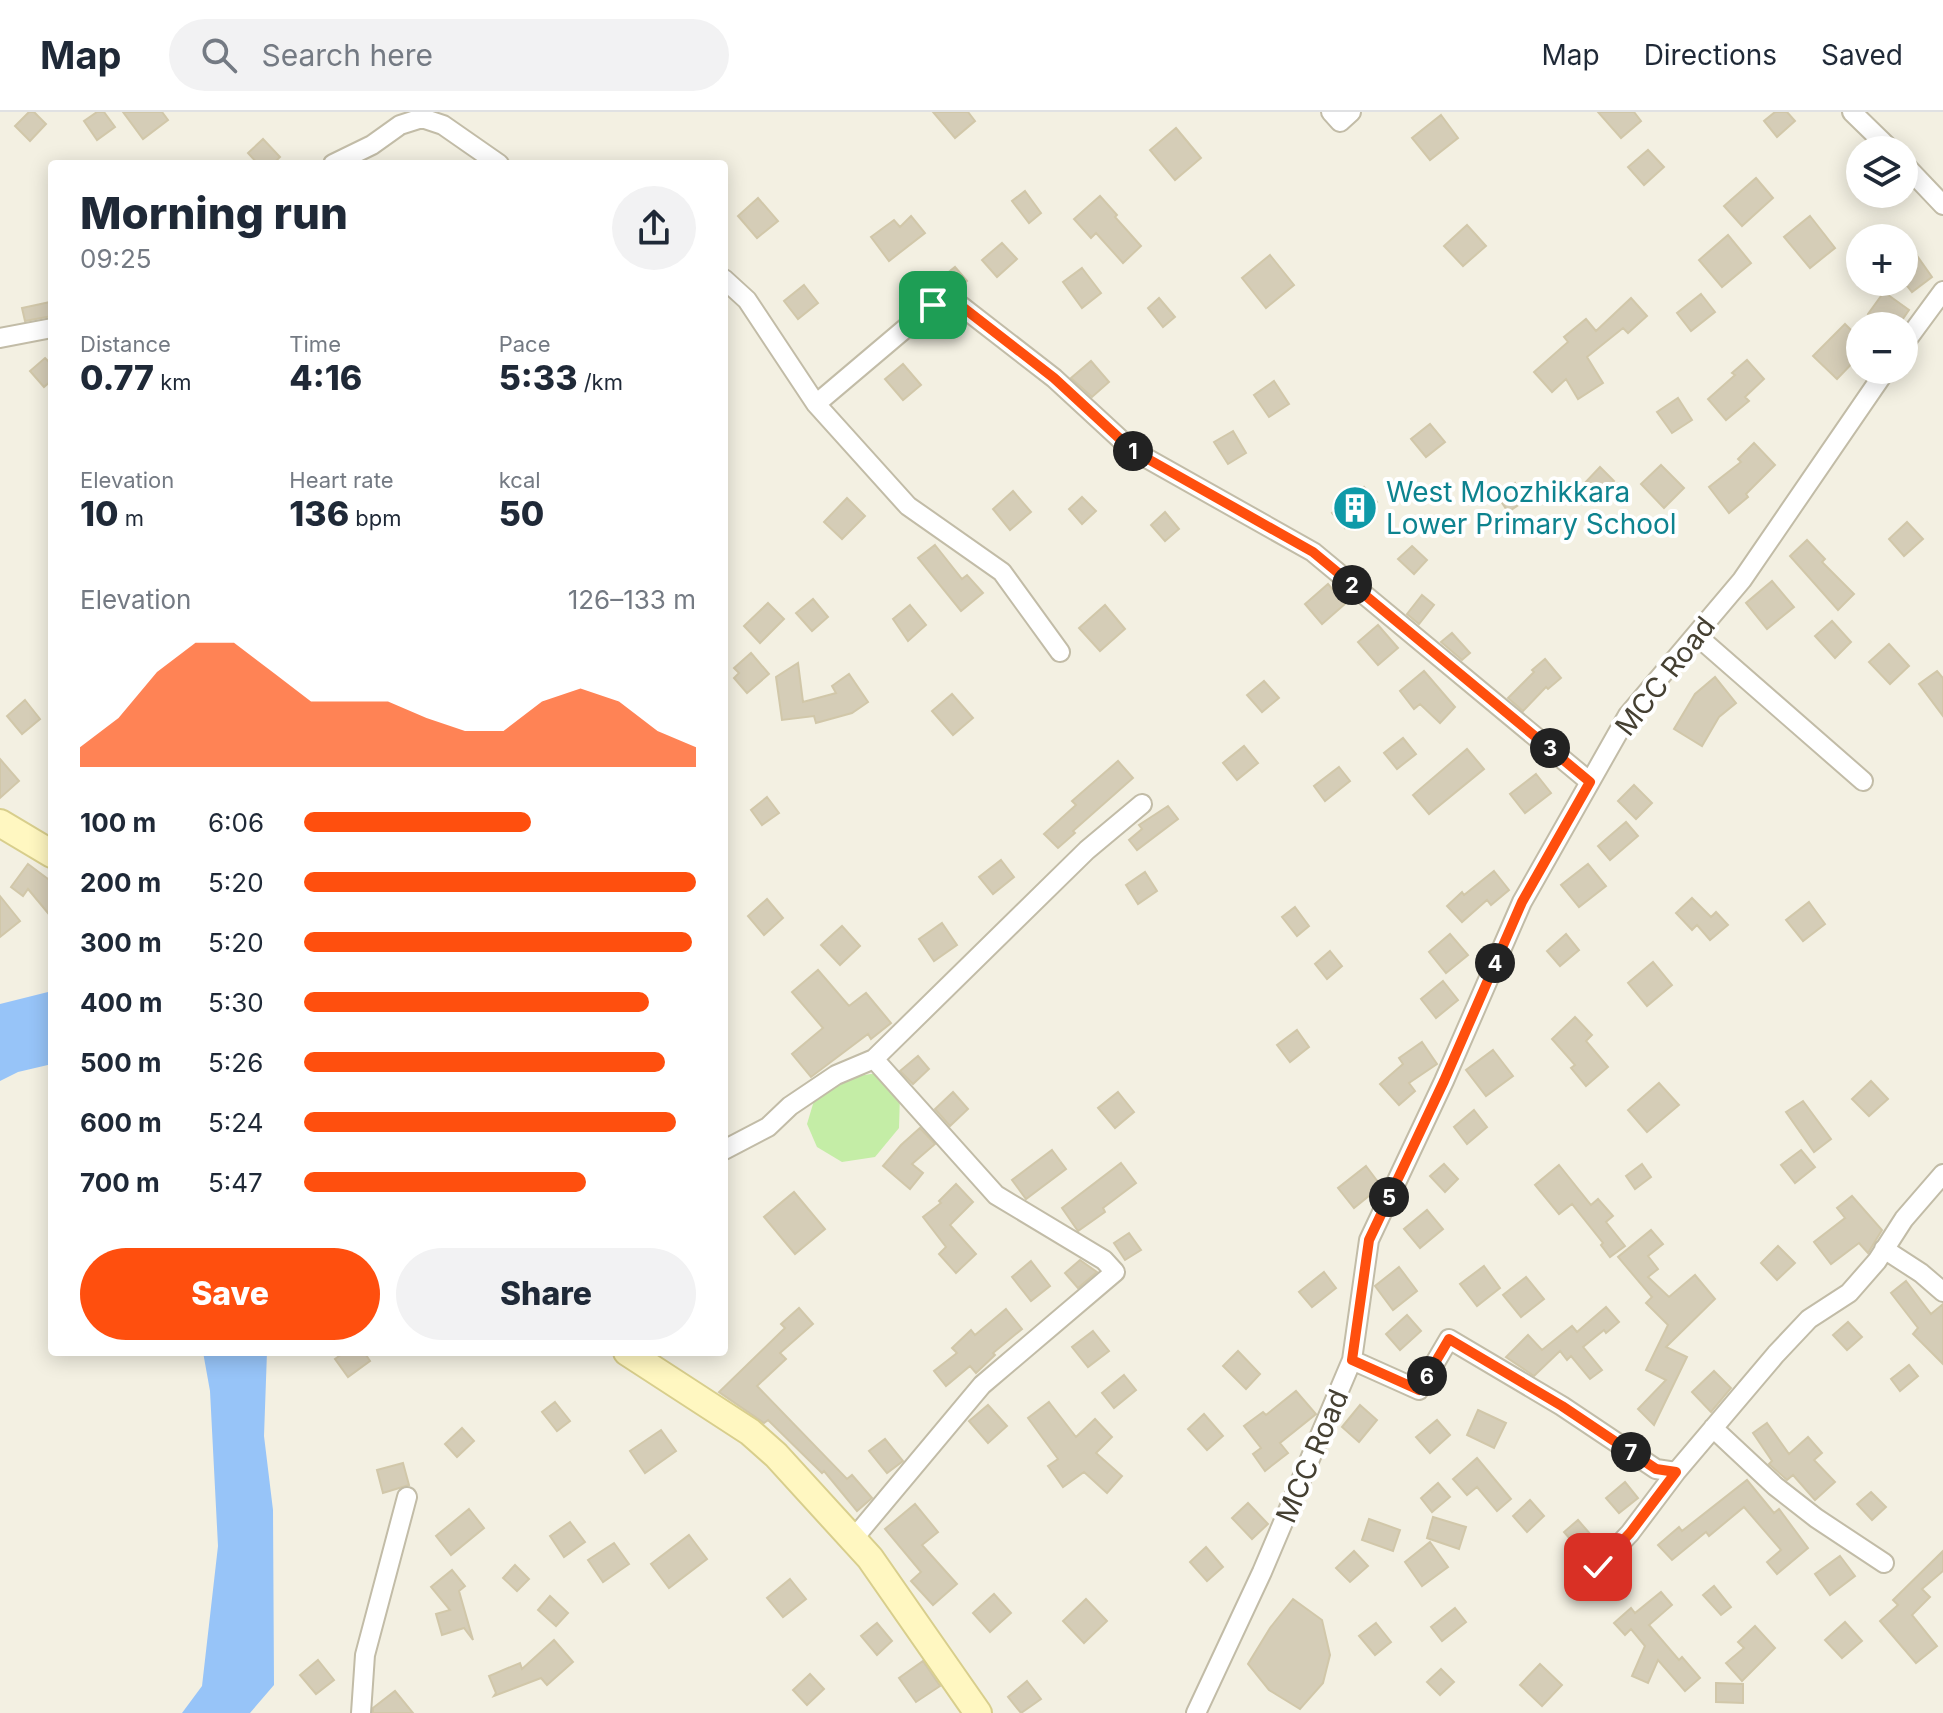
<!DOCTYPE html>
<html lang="en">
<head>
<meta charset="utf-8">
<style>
	body { margin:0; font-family:Inter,sans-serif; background:#f2f2f3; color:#1f2937; height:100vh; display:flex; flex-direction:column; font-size:30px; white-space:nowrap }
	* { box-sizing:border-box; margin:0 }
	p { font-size:26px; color:#747a83 }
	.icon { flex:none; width:44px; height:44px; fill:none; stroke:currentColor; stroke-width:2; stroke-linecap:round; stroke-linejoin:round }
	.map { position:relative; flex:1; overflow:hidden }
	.drawer { position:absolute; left:48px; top:48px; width:680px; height:1196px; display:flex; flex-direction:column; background:#fff; border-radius:8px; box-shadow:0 4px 20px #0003 }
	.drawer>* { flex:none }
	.controls { position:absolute; left:1846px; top:24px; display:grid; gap:16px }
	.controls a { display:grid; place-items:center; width:72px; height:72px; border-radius:50%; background:#fff; box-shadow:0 4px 20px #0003; font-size:40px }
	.pin { position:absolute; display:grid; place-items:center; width:68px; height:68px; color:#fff; margin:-34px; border-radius:16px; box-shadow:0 4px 12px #0006 }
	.km { position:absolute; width:40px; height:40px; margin:-20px; border-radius:50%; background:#222; color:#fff; font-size:22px; line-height:40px; text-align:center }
	.round { display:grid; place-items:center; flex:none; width:84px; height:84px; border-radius:42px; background:#f2f2f3 }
	.overview { display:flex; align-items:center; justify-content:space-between; height:136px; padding:0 32px }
	h1 { font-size:44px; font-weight:800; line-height:60px }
	.figures { display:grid; grid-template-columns:repeat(3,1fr); gap:12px; height:136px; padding:8px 32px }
	.figures div { display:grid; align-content:center }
	.figures b { font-size:34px; font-weight:800 }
	.figures small { font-size:22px; font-weight:400 }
	.figures p { font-size:22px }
	.chart { height:224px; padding:16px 32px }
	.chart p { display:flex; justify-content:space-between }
	.chart svg { width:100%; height:144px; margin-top:8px; fill:#ff4f0e; opacity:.7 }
	.cta { display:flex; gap:16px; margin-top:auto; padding:16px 32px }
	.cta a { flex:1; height:92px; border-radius:48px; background:#ff4f0e; color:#fff; font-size:32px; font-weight:800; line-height:92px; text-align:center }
	.cta a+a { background:#f2f2f3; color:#1f2937 }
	ul { padding:0 32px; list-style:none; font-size:26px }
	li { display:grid; grid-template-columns:128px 96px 1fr; align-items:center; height:60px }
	li i { height:20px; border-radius:10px; background:#ff4f0e }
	header { display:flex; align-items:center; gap:48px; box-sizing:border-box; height:112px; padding:0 40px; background:#fff; border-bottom:2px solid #e0e1e3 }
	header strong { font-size:38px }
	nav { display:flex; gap:44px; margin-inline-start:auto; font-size:28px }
	.search { width:560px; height:72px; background:#f2f2f3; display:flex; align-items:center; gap:20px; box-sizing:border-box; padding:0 28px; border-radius:44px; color:#747a83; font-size:30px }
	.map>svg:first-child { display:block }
	.green { fill:#c4eda6 }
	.water { fill:#97c4f8 }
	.building { fill:#d5cdb7; stroke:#d1c7a9; stroke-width:2 }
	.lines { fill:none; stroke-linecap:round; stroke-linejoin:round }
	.minor-casing { stroke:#c2bca7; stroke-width:22 }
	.secondary-casing { stroke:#d8ce8c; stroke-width:30 }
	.minor { stroke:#fff; stroke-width:18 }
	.secondary { stroke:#fff7c1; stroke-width:26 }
	.route-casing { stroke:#fff; stroke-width:16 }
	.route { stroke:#ff4f0e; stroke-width:10 }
	.labels { text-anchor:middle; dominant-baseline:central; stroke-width:8; stroke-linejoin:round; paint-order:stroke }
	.culture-label { font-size:28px; fill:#0d838f; stroke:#fff; text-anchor:start }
	.street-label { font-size:28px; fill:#454032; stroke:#fff }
</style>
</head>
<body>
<header>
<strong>Map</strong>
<div class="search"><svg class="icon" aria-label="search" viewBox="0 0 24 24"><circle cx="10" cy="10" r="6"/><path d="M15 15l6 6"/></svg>Search here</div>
<nav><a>Map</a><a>Directions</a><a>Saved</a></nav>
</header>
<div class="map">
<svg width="1943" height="1601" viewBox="0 0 1943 1601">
	<rect width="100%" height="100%" fill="#f3f0e2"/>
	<path class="green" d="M877,961L900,982L899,1016L875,1045L842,1050L817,1035L807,1012L816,982L846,966Z"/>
	<path class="water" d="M52,879V952L18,960L0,969V892Z
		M203,1240H267L264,1324L273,1398L274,1573L250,1601H182L202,1574L218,1434L210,1279Z"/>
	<path class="building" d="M29,0H34L46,12L30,29L15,14Z
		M97,0H104L115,15L97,28L84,9Z
		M123,0H162L168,8L143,27Z
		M933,0H968L975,9L955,26Z
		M1598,0H1634L1641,9L1621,26Z
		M1775,0H1787L1795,9L1777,25L1764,9Z
		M1441,3L1458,26L1430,48L1412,26Z
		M1176,16L1201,46L1175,68L1150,38Z
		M263,27L280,45L273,52H258L248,41Z
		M1648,38L1664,55L1644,73L1628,55Z
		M1756,66L1773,86L1742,114L1724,94Z
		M1025,79L1041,101L1029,111L1012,89Z
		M1100,84L1117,103L1115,105L1141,134L1123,151L1096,121L1091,126L1074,107Z
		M758,86L778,109L757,126L738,104Z
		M911,104L925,121L889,149L871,125L894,108L900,115Z
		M1810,104L1835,136L1810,156L1784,125Z
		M1467,113L1486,134L1463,154L1444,134Z
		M1728,123L1751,151L1722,175L1699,148Z
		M1002,131L1017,147L997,165L982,148Z
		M1913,138L1932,165L1912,180L1904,170V145Z
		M1270,143L1294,173L1266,196L1242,166Z
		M955,155L967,169L957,178L945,175L939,168Z
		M1082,156L1101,181L1082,196L1063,170Z
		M804,173L818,191L798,207L784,189Z
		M1884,180L1909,198L1898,214H1884L1868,202Z
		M1701,182L1715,200L1691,219L1677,201Z
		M1159,186L1175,205L1163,215L1148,196Z
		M1631,186L1647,204L1628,221L1623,216L1587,245L1603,271L1578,287L1566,267L1552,280L1534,260L1568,230L1564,225L1586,207L1596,219Z
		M50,190L52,204L25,209L22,196Z
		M1845,212L1860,227V243L1837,267L1813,244Z
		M45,246L52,253V268L44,275L30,259Z
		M1747,248L1764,267L1745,285L1749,289L1726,308L1708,287L1735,263L1732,261Z
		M1091,249L1109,270L1092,285L1071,266Z
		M903,252L921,273L903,288L885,267Z
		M1274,269L1289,292L1269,305L1254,283Z
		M1678,286L1692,308L1672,321L1657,300Z
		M1430,312L1445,330L1426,345L1411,327Z
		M1233,319L1246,341L1228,352L1214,330Z
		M1754,331L1775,353L1746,382L1748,385L1729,401L1709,375L1741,350L1738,347Z
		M1661,353L1684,376L1664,396L1641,372Z
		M1600,355L1614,369L1596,388L1582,374Z
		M1515,371L1526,388L1508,400L1497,383Z
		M1364,375L1377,390L1345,416L1332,401Z
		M1013,379L1031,400L1010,418L993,397Z
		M1082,385L1096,399L1082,412L1069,397Z
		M847,386L865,404L842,427L824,410Z
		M1165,400L1179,417L1165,429L1151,413Z
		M1907,410L1923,427L1904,444L1889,427Z
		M1807,428L1825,447L1822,450L1854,482L1838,498L1790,444Z
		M935,433L962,467L967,463L983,481L961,499L918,446Z
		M1412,434L1427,448L1414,462L1398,447Z
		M1772,469L1794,495L1767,517L1746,491Z
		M1328,472L1345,492L1322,512L1305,492Z
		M1422,483L1434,493L1419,512L1407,502Z
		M813,487L828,505L812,519L796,501Z
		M768,491L784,507L760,531L744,514Z
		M910,493L926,513L908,529L893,507Z
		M1105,493L1125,517L1100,539L1079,516Z
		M1832,509L1851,530L1835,546L1815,524Z
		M1378,513L1398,536L1378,553L1358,530Z
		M1452,521L1470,541L1462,548L1441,530Z
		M1889,532L1909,554L1890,572L1869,550Z
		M751,541L769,562L747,581L734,566L739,561L734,556Z
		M1545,547L1561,566L1548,577L1546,575L1523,599L1508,586L1534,560L1532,558Z
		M798,551L803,590L836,581L832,574L849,562L868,590L852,601L816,611L814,604L782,608L776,565Z
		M1424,559L1455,595L1440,611L1420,592L1414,597L1400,579Z
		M1937,559L1943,566V604L1919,572Z
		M1715,565L1736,591L1719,605L1702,634L1674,617L1695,582Z
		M1264,569L1279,586L1262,600L1247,583Z
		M952,582L973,606L953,623L932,599Z
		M25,588L40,607L22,622L7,604Z
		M1403,626L1416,642L1397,657L1384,641Z
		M1244,634L1258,651L1237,668L1223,651Z
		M1467,637L1484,657L1429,702L1413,683Z
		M0,647L19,669L0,686Z
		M1118,649L1133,666L1073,719L1075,721L1058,736L1044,722L1076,693L1072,689Z
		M1339,655L1350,669L1325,689L1314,674Z
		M1536,662L1551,681L1525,701L1510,682Z
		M1634,673L1652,691L1636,707L1618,689Z
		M767,685L779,701L762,713L751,698Z
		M1168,694L1178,707L1137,738L1129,728L1142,717L1139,713Z
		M1626,710L1638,724L1610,748L1598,734Z
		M1001,748L1014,765L993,782L979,765Z
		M28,752L52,770V806L28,777L23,784L11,775Z
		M1588,752L1606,774L1579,795L1561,773Z
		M1494,759L1509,778L1491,793L1487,788L1462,810L1447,794L1462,780L1464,783Z
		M1145,760L1157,779L1138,792L1126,773Z
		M0,784L20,809L0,825Z
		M1692,786L1711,805L1716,800L1728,813L1710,828L1697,813L1692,818L1676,801Z
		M767,787L783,806L764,823L748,804Z
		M1809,790L1825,812L1803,829L1786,808Z
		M1295,795L1309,814L1297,824L1282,805Z
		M942,811L957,833L934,849L919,827Z
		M842,814L860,834L840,853L821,833Z
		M1450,822L1468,843L1446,861L1429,840Z
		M1566,822L1579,838L1560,854L1547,839Z
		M1330,839L1342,854L1327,867L1315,852Z
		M1653,850L1672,873L1647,894L1628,871Z
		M818,858L849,894L866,881L891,911L871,927L868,922L811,965L792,942L823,916L792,880Z
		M1443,869L1458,888L1436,906L1421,887Z
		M1575,905L1592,923L1586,929L1608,955L1586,974L1571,956L1575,953L1552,927Z
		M1297,918L1309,935L1290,950L1277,933Z
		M1422,930L1437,952L1409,971L1415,979L1399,993L1380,972L1403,952L1399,946Z
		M1493,938L1513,964L1486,984L1466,958Z
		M918,944L929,957L913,972L900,959Z
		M1871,969L1888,987L1869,1004L1852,987Z
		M1659,971L1679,993L1647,1020L1628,998Z
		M953,980L968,997L950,1014L935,997Z
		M1118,980L1134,1000L1115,1016L1098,996Z
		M1803,989L1831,1027L1814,1040L1786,1000Z
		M1474,998L1487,1015L1467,1032L1454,1015Z
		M920,1016L935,1032L912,1052L923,1061L910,1077L883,1054L901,1033Z
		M1052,1038L1066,1057L1026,1087L1012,1068Z
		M1801,1038L1815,1055L1795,1071L1781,1053Z
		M1121,1051L1136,1071L1103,1096L1105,1100L1078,1119L1062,1096Z
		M1444,1052L1458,1067L1445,1080L1430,1064Z
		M1642,1052L1651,1065L1635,1077L1626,1064Z
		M1559,1053L1591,1093L1598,1087L1613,1104L1606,1110L1625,1134L1610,1145L1601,1133L1603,1131L1572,1092L1559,1102L1535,1073Z
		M1366,1054L1381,1074L1354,1096L1338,1076Z
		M956,1072L973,1090L950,1113L976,1142L956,1161L939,1142L946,1135L923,1105L941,1091L939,1089Z
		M794,1080L825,1117L795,1142L764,1105Z
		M1852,1084L1882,1118L1868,1141L1859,1131L1831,1152L1814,1130L1845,1106L1837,1096Z
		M1427,1098L1443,1117L1420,1136L1404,1117Z
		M1651,1118L1663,1132L1648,1144L1658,1157L1648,1165L1669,1185L1695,1163L1715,1187L1666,1235L1687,1245L1654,1313L1638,1297L1666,1268L1646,1258L1668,1213L1646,1191L1652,1185L1618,1145Z
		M1129,1121L1141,1138L1125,1148L1114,1131Z
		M1778,1134L1795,1151L1777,1168L1761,1151Z
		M1080,1148L1097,1160L1078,1176L1065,1161Z
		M1031,1149L1050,1174L1031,1189L1012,1165Z
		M1484,1154L1500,1176L1477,1194L1460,1172Z
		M1399,1155L1417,1179L1393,1198L1375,1174Z
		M1324,1160L1336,1176L1312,1195L1299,1180Z
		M1526,1165L1544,1187L1521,1205L1503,1183Z
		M1906,1169L1931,1202L1943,1192V1252L1913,1222L1918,1216L1891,1181Z
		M1606,1195L1619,1210L1606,1221L1604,1218L1583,1235L1602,1258L1590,1267L1571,1244L1567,1248L1560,1239L1534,1264L1506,1245L1528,1223L1542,1238L1572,1214L1577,1220Z
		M799,1196L813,1212L780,1241L786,1247L757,1274L847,1367L852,1363L872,1386L857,1399L824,1359L822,1361L768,1308L764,1311L719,1280L785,1216L781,1212Z
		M1006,1197L1022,1217L993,1241L995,1243L976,1261L970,1254L946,1274L934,1259L957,1241L952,1236L971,1218L975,1223Z
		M1407,1203L1421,1219L1400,1238L1386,1222Z
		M1848,1210L1862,1225L1847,1238L1833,1223Z
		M1093,1219L1109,1239L1088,1255L1072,1235Z
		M1238,1239L1260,1262L1246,1277L1223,1254Z
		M345,1240H364L370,1249L348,1265L335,1247Z
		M1909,1253L1918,1264L1900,1279L1891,1267Z
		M1714,1259L1731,1276L1711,1300L1692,1280Z
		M1124,1263L1136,1278L1114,1296L1102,1281Z
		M1296,1279L1316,1302L1280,1331L1288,1341L1265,1359L1253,1342L1261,1336L1244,1314L1263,1300L1266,1303Z
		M555,1290L570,1309L557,1319L542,1300Z
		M1049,1290L1076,1325L1095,1307L1112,1325L1096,1341L1122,1364L1107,1381L1084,1360L1063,1375L1048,1354L1058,1347L1028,1306Z
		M988,1293L1007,1314L988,1331L969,1309Z
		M1360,1293L1377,1308L1359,1330L1342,1315Z
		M1478,1298L1506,1311L1494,1336L1467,1323Z
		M1204,1302L1223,1324L1207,1338L1188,1317Z
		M1437,1308L1450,1323L1430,1341L1416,1325Z
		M1767,1311L1789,1342L1808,1325L1822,1341L1814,1348L1835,1370L1815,1388L1793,1363L1787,1368L1769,1352L1772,1349L1753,1321Z
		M462,1316L474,1329L457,1345L445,1332Z
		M661,1318L676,1339L645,1361L630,1339Z
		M885,1327L903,1349L887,1361L869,1339Z
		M1477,1346L1511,1387L1497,1399L1477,1375L1467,1383L1453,1367Z
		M403,1351L409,1373L383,1381L377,1358Z
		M1747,1368L1774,1401L1779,1397L1808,1436L1777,1462L1767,1450L1781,1438L1744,1395L1709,1424L1706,1420L1672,1448L1658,1433L1679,1415L1682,1419Z
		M1625,1370L1638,1386L1619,1401L1606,1386Z
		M1438,1371L1450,1385L1432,1400L1421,1386Z
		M1871,1380L1886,1395L1872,1408L1857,1392Z
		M1530,1388L1544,1404L1527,1420L1513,1404Z
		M1248,1391L1268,1412L1252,1427L1232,1406Z
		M915,1392L938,1420L922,1433L957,1472L933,1493L911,1469L921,1460L885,1417Z
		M469,1397L484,1416L451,1443L436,1424Z
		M1433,1405L1466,1415L1459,1437L1427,1426Z
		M1369,1407L1400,1418L1393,1439L1362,1428Z
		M1578,1408L1591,1423L1577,1435L1564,1420Z
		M570,1410L585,1430L564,1445L550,1424Z
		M689,1423L707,1447L669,1476L651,1452Z
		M1430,1430L1448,1455L1422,1474L1405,1450Z
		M614,1431L629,1452L603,1470L588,1448Z
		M1206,1435L1223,1455L1207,1469L1190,1450Z
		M1354,1439L1368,1454L1350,1470L1336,1456Z
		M1943,1439V1459L1922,1477L1930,1485L1912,1503L1937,1534L1916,1551L1880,1509L1898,1493L1893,1488Z
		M1840,1444L1855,1464L1830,1483L1815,1462Z
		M515,1453L529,1467L517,1479L503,1466Z
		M452,1458L465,1474L459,1479L473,1528L464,1516L442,1523L436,1502L450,1498L431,1475Z
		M790,1467L806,1487L783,1505L767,1486Z
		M1714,1474L1731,1495L1721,1503L1703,1483Z
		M1661,1480L1672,1493L1649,1513L1679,1548L1682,1545L1700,1566L1685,1579L1658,1548L1648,1571L1632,1564L1645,1534L1631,1517L1625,1523L1614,1511L1631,1496L1635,1501Z
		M994,1482L1011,1501L990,1520L973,1501Z
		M550,1484L568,1501L556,1514L538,1498Z
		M1086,1487L1107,1509L1084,1531L1063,1509Z
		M1293,1487L1322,1508L1330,1543L1323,1571L1300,1597L1269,1578L1248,1552L1270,1516Z
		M1455,1496L1466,1510L1442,1529L1431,1515Z
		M1845,1510L1862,1529L1842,1546L1825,1528Z
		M877,1511L892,1529L877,1543L861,1524Z
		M1376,1511L1391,1530L1375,1543L1359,1524Z
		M1755,1514L1775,1536L1742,1569L1726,1551L1744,1536L1738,1530Z
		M554,1528L573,1550L547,1573L541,1566L494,1584L496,1581L489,1564L520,1551L522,1557Z
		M318,1548L334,1568L316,1582L300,1563Z
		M923,1549L940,1574L916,1590L899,1566Z
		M1540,1552L1562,1573L1542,1594L1520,1573Z
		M1441,1557L1454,1570L1440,1583L1427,1570Z
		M810,1562L824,1577L807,1593L793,1578Z
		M1027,1569L1041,1587L1021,1601L1008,1585Z
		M1716,1571L1743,1572V1591L1716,1590Z
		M395,1579L413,1601H373V1596Z"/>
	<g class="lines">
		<g class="minor-casing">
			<path id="minor" d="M1331,0L1340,10L1351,0
				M1852,0L1891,38
				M333,52L372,33L400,13L422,6L443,13L499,52
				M1904,52L1943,93
				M724,167L747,188L816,292L908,394L1002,460L1060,540
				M0,226L52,216
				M1904,232L1943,179
				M816,292L933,193L944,187L956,190L1054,266L1132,338L1313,440L1590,670
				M1696,523L1863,669
				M724,1038L768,1015L790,994L836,963L874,947L1087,738L1142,692
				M1884,1137L1921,1161L1943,1180
				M1352,1248L1419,1278L1449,1227L1562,1294L1656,1357L1676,1360L1630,1421L1598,1455
				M1713,1316L1775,1374L1816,1406L1884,1451
				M1676,1360L1776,1242L1809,1207L1849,1181L1877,1149L1904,1107L1943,1062
				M854,1426L982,1273L1115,1160L1104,1148L996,1083L874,947
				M361,1601L365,1543L407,1385
				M1196,1601L1262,1460L1352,1248L1369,1128L1444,969L1522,790L1628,603L1742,468L1886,258"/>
		</g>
		<g class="secondary-casing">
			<path id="secondary" d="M0,711L52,742
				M627,1240L750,1320L776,1343L870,1446L978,1601"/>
		</g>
		<use href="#minor" class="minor"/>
		<use href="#secondary" class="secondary"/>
	</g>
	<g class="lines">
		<g class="route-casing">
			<path id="route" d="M933,193L944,187L956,190L1054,266L1132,338L1313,440L1590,670L1522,790L1444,969L1369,1128L1352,1248L1419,1278L1449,1227L1562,1294L1656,1357L1676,1360L1630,1421L1598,1455"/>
		</g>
		<use href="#route" class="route"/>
	</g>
	<defs>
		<g id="building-disc" transform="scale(2.3)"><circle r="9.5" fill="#0f9aa8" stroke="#fff"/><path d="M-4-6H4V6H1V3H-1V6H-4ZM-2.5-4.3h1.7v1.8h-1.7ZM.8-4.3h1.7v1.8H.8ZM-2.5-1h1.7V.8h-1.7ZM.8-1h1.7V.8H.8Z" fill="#fff"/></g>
	</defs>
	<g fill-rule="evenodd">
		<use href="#building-disc" x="1355" y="396"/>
	</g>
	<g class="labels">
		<g class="culture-label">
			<text x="1386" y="380">West Moozhikkara<tspan x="1386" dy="32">Lower Primary School</tspan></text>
		</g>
		<g class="street-label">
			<text transform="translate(1665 564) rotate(-52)">MCC Road</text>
			<text transform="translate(1312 1344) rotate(-67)">MCC Road</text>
		</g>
	</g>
</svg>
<div class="controls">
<a><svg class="icon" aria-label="layers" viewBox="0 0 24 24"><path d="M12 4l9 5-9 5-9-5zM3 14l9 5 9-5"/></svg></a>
<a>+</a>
<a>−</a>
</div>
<div class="pin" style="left:933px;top:193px;background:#1e9e55"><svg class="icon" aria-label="arrive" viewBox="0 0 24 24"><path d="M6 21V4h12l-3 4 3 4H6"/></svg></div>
<div class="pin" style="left:1598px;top:1455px;background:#d93025"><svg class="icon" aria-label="check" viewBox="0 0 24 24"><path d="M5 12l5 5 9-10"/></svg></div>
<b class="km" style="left:1133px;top:339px">1</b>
<b class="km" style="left:1352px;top:473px">2</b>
<b class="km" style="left:1550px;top:636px">3</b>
<b class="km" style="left:1495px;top:851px">4</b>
<b class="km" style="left:1389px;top:1085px">5</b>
<b class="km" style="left:1427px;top:1264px">6</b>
<b class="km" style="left:1631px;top:1340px">7</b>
<section class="drawer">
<div class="overview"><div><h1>Morning run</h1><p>09:25</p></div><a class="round"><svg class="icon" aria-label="share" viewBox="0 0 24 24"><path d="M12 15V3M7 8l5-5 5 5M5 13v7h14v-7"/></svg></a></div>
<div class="figures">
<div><p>Distance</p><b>0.77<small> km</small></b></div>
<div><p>Time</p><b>4:16</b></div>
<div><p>Pace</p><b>5:33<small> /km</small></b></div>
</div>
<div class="figures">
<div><p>Elevation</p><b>10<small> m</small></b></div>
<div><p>Heart rate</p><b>136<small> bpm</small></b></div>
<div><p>kcal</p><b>50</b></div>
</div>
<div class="chart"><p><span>Elevation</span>126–133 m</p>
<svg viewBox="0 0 160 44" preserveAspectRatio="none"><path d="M0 44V38L10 29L20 15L30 6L40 6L50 15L60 24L70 24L80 24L90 29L100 33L110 33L120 24L130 20L140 24L150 33L160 38V44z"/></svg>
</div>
<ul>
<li><b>100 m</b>6:06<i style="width:58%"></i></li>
<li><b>200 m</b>5:20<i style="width:100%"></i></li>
<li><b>300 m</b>5:20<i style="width:99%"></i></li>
<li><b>400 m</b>5:30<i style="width:88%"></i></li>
<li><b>500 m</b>5:26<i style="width:92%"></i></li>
<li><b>600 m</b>5:24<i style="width:95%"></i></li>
<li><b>700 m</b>5:47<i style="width:72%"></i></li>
</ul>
<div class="cta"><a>Save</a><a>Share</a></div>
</section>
</div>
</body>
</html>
